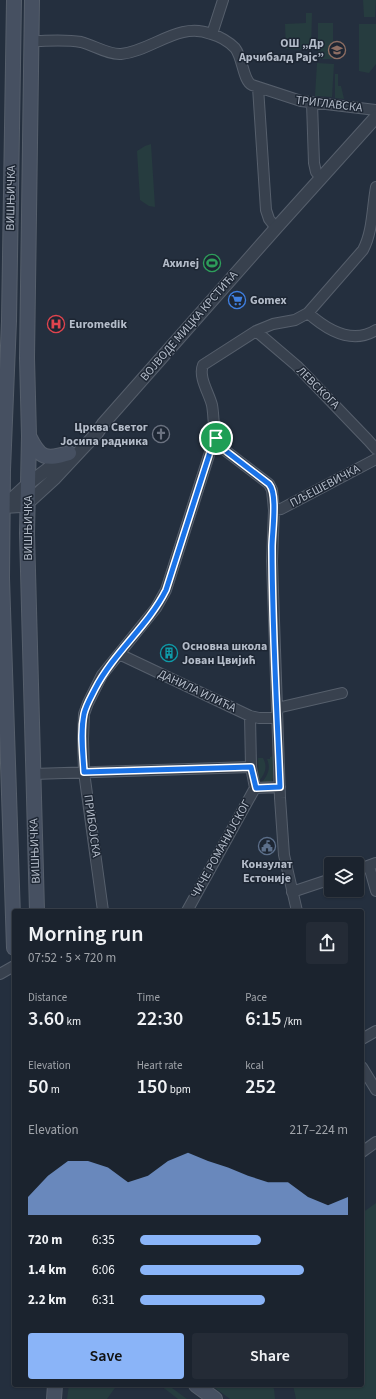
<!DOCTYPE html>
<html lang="en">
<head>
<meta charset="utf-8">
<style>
	body { margin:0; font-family:"Source Sans 3",sans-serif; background:#242b36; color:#f1f3f6; height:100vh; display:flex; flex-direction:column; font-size:15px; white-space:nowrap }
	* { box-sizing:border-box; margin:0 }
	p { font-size:13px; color:#a0a4aa }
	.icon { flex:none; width:22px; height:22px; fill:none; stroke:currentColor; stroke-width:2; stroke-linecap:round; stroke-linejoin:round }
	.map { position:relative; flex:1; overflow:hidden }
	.panel { position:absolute; left:12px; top:909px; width:352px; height:478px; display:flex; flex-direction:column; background:#1b232e; border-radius:4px; box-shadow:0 1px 3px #0004,0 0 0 1px #39404a }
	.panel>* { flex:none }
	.tools { position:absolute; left:324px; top:857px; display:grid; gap:8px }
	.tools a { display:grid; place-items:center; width:40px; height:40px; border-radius:4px; background:#1b232e; box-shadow:0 1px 3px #0004,0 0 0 1px #39404a; font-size:20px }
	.pin { position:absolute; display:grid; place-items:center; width:34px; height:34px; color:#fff; margin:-17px; border:2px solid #fff; border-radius:50%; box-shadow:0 1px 4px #0007 }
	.round { display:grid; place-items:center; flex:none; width:42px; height:42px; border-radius:4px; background:#242b36 }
	.summary { display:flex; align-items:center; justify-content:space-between; height:68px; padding:0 16px }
	h1 { font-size:22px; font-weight:600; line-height:30px }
	.metrics { display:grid; grid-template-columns:repeat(3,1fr); gap:6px; height:68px; padding:4px 16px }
	.metrics div { display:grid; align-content:center }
	.metrics b { font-size:20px; font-weight:600 }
	.metrics small { font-size:11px; font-weight:400 }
	.metrics p { font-size:11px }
	.chart { height:112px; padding:8px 16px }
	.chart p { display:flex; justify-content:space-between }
	.chart svg { width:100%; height:72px; margin-top:4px; fill:#8ab4f8; opacity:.7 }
	.button { display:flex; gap:8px; margin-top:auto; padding:8px 16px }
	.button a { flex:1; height:46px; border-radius:4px; background:#8ab4f8; color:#111; font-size:16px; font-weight:600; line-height:46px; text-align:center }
	.button a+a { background:#242b36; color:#f1f3f6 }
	ul { padding:0 16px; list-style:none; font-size:13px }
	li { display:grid; grid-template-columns:64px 48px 1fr; align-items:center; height:30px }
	li i { height:10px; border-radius:5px; background:#8ab4f8 }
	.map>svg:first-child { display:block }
	.green { fill:#263c3f }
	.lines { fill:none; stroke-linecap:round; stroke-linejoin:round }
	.minor-casing { stroke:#565f6c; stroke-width:12 }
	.tertiary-casing { stroke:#565f6c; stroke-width:14 }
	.secondary-casing { stroke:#565f6c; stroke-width:16 }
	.minor { stroke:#38414e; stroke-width:10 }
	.tertiary { stroke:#38414e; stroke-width:12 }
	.secondary { stroke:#465061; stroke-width:14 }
	.route-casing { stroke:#fff; stroke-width:8 }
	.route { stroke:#1a73e8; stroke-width:5 }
	.labels { text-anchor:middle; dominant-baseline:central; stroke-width:3; stroke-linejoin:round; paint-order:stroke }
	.poi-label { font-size:12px; font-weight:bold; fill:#b4bcc9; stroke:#1d2633; text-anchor:end }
	.street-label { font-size:12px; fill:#b4bcc9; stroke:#1d2633 }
</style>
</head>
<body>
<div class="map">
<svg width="376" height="1399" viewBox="0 0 376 1399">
	<rect width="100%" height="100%" fill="#242f3e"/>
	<path class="green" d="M363,0H376L375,17H364Z
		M306,13H312L311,50L286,49L285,24L306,23Z
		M318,23H333V59H318Z
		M359,24H376V64L369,73L359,71Z
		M317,63L334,64L332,97L315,96Z
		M335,74H338V86H341L344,99L335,98Z
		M151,144L155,207L149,206L140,200L137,151L145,146Z
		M273,756V778L272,781L269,783H261C268,776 271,768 267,759H270V757Z
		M258,758H263C268,767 265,774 259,781Z
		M376,1203V1399H296L293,1385H362V1213Z
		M69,1385H117L107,1399H67Z
		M160,1385H168L187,1399H178Z
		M211,1385H272L274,1389L275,1399H230Z"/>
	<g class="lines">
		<g class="minor-casing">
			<path id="minor" d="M212,34L223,0
				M32,41C47,41 65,39 81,42C93,45 109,55 121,54C152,51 179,21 211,34C219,36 229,42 235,48C243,58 243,81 252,85L301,101L376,110
				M258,87L266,210L269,219L276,228
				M312,103L314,163L316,172L321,177
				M308,313C327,330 352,345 376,330
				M256,331L297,366L368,440L376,449
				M274,510L281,509L376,459
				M119,654L250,716L259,718H277
				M277,708L342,693
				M250,716L251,767L255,788
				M33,774L251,767
				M369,866L376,891
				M357,870L376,863
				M292,892L331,879
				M103,911L84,772L83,739L84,714L88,703L102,675L156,608L166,590L211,449L216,438
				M187,911L255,788L280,787
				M297,911L284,855L280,798L272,561L274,510L272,490L269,484L222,448C219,445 217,441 216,437C213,427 214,416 212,405C209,393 198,377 203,365L256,331L273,324L295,320L308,313L363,250C373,231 372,208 376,187
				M0,974L14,966
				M362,1039L376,1031
				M362,1067L376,1090
				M362,1152L376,1142"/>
		</g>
		<g class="tertiary-casing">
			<path id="tertiary" d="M3,507L21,506L32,499L55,478L82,449L97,433L103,424L276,228L376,117
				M3,507L28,484L66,455"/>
		</g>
		<g class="secondary-casing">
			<path id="secondary" d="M14,0L9,321L3,470L2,578L14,948
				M32,0L27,358L29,436L27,533L37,911
				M29,436C40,459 46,460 69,453
				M196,1385L215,1399
				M54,1399L55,1385"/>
		</g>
		<use href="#minor" class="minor"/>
		<use href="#tertiary" class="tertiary"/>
		<use href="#secondary" class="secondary"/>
	</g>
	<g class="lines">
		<g class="route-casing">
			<path id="route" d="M216,438L222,448L269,484C278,494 272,532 272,547C272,627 277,707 280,787L256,788L251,767L84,772C83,753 80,733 84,714C86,705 91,697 95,689C114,652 148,626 166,590L211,449Z"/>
		</g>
		<use href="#route" class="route"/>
	</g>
	<defs>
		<g id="school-ring" transform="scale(0.9)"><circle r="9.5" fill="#1d2633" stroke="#8d6e63" stroke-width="1.5"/><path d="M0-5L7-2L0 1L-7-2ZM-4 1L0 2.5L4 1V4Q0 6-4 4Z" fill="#8d6e63"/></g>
		<g id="stadium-ring" transform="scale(0.9)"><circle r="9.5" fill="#1d2633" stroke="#2e9e5b" stroke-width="1.5"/><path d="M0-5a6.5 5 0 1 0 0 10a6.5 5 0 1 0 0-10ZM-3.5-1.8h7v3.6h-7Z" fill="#2e9e5b"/></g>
		<g id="supermarket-ring" transform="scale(0.9)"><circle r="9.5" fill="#1d2633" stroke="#3f7fe0" stroke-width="1.5"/><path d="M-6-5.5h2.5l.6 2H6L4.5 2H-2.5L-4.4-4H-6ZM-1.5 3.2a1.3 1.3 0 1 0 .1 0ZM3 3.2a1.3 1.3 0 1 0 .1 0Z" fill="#3f7fe0"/></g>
		<g id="hospital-ring" transform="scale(0.9)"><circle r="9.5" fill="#1d2633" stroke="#e0444e" stroke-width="1.5"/><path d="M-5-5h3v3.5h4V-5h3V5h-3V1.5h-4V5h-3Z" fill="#e0444e"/></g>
		<g id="church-ring" transform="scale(0.9)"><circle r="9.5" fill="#1d2633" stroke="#6b7280" stroke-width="1.5"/><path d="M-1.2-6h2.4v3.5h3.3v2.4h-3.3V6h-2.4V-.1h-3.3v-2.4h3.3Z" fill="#6b7280"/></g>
		<g id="building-ring" transform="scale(0.9)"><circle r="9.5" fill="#1d2633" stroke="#0f9aa8" stroke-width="1.5"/><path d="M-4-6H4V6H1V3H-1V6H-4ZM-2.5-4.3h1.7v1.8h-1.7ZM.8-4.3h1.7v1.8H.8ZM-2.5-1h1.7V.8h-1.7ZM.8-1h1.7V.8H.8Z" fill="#0f9aa8"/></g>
		<g id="civic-ring" transform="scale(0.9)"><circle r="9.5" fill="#1d2633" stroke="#5c6f8a" stroke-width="1.5"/><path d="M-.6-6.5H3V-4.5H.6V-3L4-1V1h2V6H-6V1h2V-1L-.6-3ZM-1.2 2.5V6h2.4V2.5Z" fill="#5c6f8a"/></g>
	</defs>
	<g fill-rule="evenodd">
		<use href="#school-ring" x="337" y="50"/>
		<use href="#stadium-ring" x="212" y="263"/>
		<use href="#supermarket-ring" x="237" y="300"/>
		<use href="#hospital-ring" x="56" y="324"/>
		<use href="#church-ring" x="161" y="434"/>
		<use href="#building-ring" x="169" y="653"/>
		<use href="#civic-ring" x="267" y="846"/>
	</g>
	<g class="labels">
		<g class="poi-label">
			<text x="324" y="43">ОШ „Др<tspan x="324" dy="14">Арчибалд Рајс”</tspan></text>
			<text x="199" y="263">Ахилеј</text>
			<text x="250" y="300" text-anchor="start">Gomex</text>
			<text x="69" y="324" text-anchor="start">Euromedik</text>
			<text x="148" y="427">Црква Светог<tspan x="148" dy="14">Јосипа радника</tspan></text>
			<text x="182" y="646" text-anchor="start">Основна школа<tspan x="182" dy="14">Јован Цвијић</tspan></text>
			<text x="267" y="864" text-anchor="middle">Конзулат<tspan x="267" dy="14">Естоније</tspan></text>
		</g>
		<g class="street-label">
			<text transform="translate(329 104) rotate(7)">ТРИГЛАВСКА</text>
			<text transform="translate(11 198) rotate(-89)">ВИШЊИЧКА</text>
			<text transform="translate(189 326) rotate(-49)">ВОЈВОДЕ МИЦКА КРСТИЋА</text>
			<text transform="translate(318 388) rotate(45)">ЛЕВСКОГА</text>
			<text transform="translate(325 486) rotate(-28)">ПЉЕШЕВИЧКА</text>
			<text transform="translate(28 528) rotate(-90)">ВИШЊИЧКА</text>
			<text transform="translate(197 691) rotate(25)">ДАНИЛА ИЛИЋА</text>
			<text transform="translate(92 826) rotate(82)">ПРИБОЈСКА</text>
			<text transform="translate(221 849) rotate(-61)">ЧИЧЕ РОМАНИЈСКОГ</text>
			<text transform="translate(35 851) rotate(-92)">ВИШЊИЧКА</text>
		</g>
	</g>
</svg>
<div class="tools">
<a><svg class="icon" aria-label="layers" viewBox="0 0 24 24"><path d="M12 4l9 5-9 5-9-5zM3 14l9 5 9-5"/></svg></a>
</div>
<div class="pin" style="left:216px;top:438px;background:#1e9e55"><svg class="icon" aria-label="arrive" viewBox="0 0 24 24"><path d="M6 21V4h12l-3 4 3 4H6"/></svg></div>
<section class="panel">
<div class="summary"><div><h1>Morning run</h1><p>07:52 · 5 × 720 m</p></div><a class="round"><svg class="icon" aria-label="share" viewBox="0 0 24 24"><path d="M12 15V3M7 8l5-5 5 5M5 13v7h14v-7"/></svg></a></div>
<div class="metrics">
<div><p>Distance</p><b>3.60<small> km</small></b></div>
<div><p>Time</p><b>22:30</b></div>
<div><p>Pace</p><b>6:15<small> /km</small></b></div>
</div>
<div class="metrics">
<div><p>Elevation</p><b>50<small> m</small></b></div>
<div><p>Heart rate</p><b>150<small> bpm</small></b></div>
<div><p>kcal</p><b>252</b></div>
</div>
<div class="chart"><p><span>Elevation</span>217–224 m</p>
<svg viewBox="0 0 160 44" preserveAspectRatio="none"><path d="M0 44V33L10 20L20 11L30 11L40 15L50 24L60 20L70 11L80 6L90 11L100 15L110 20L120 24L130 24L140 33L150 38L160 33V44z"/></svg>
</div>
<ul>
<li><b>720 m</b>6:35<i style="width:58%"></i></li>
<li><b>1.4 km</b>6:06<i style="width:79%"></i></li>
<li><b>2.2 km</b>6:31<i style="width:60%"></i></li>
</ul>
<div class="button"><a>Save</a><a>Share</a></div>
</section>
</div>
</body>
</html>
